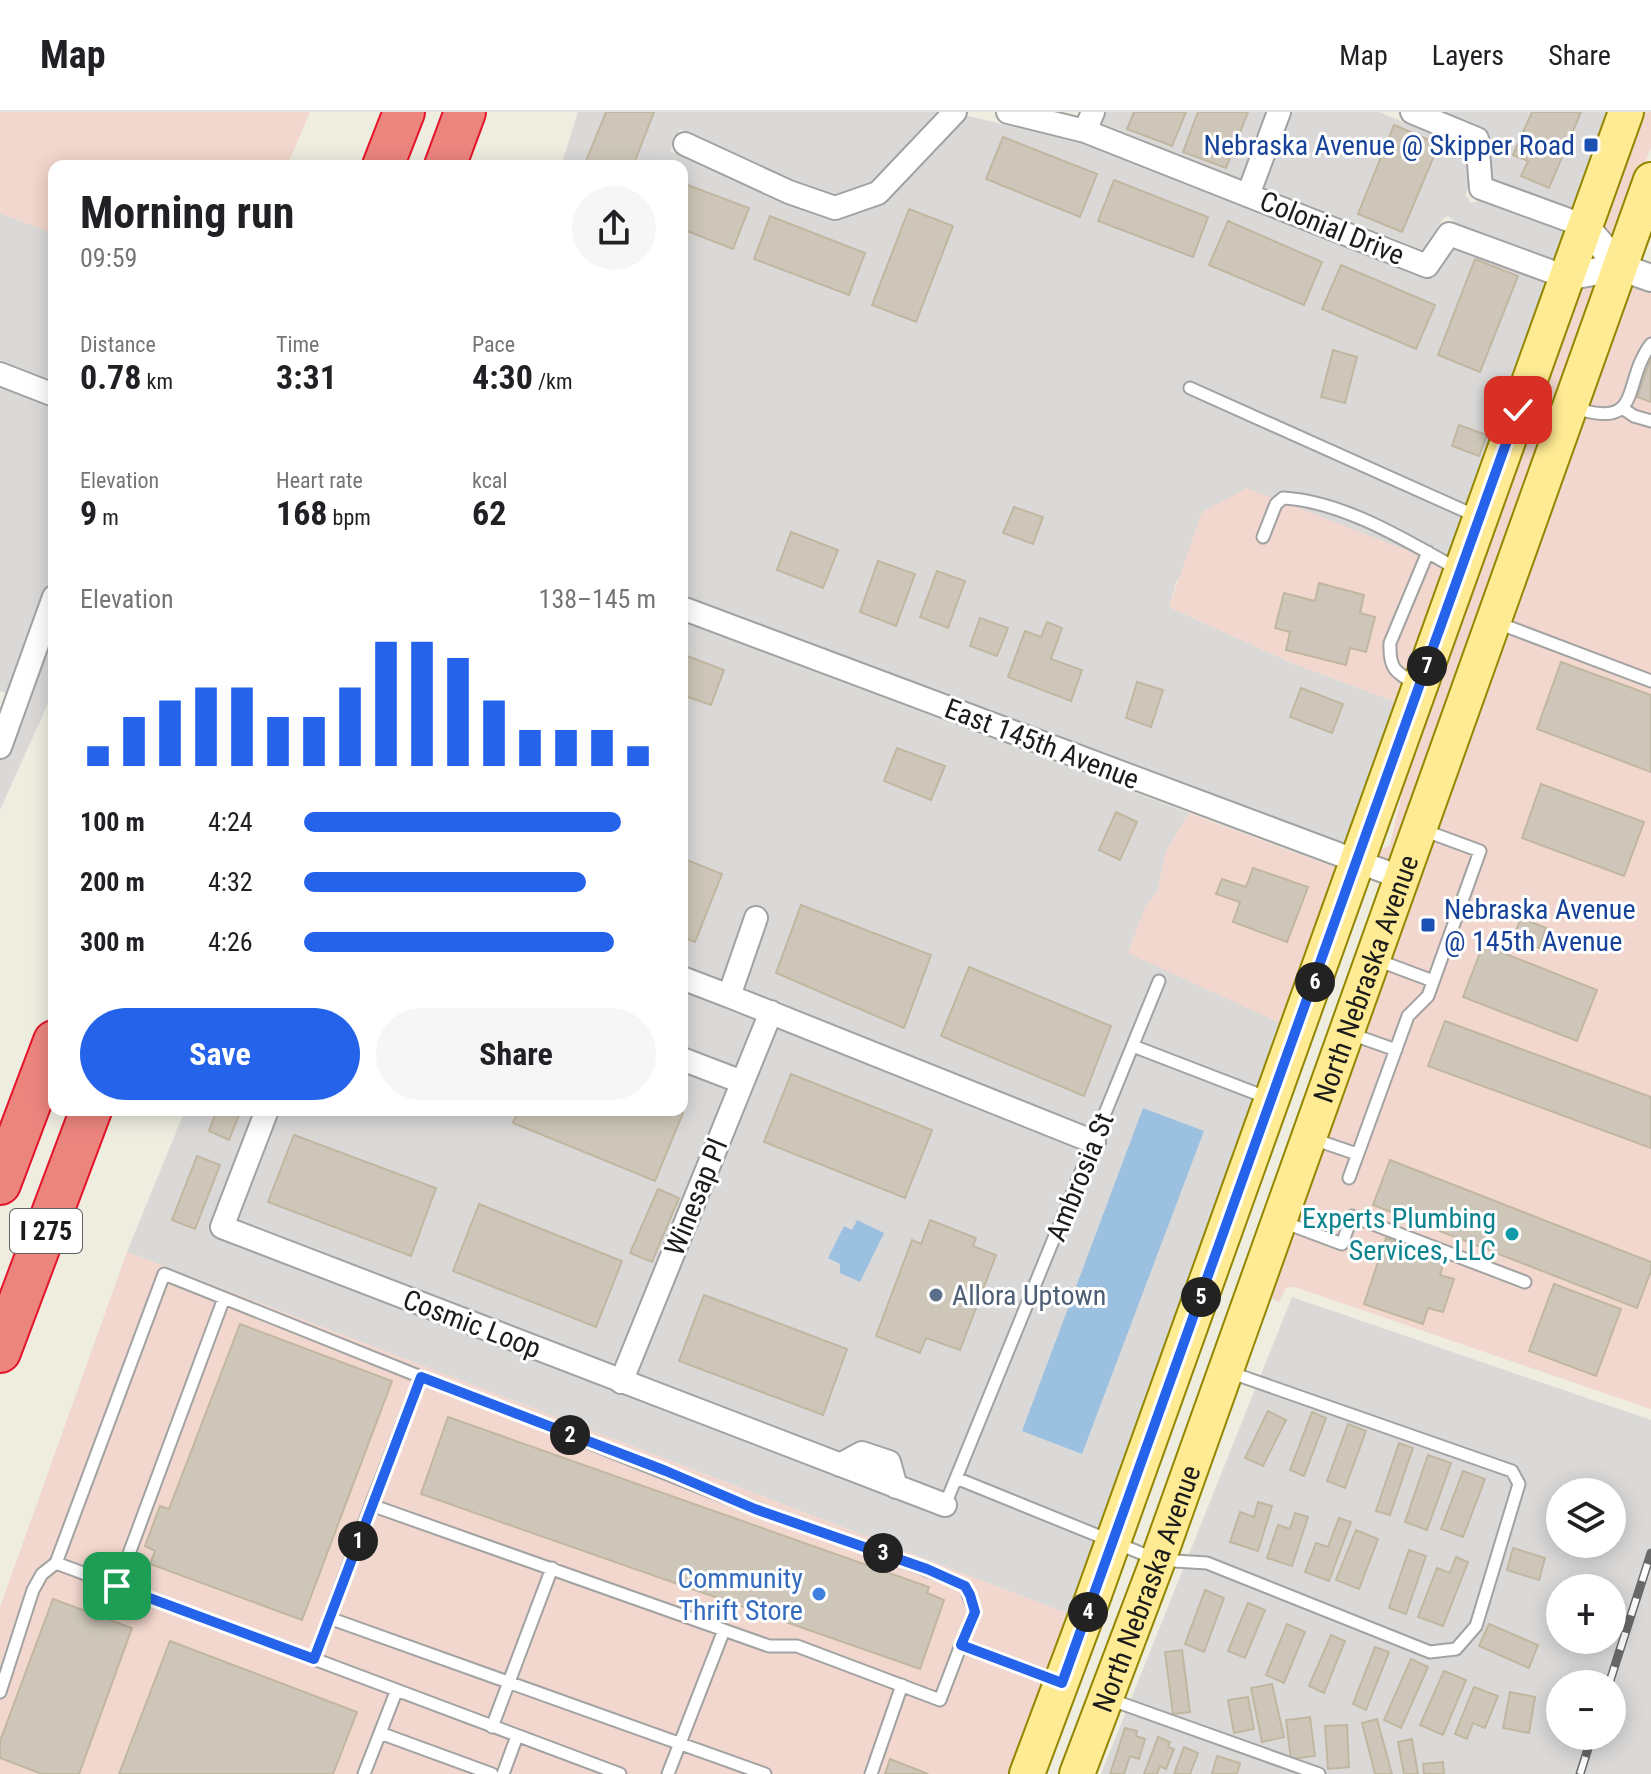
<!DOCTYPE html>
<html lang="en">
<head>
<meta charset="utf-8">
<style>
	body { margin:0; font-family:"Roboto Condensed",sans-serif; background:#f6f6f6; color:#202124; height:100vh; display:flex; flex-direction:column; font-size:30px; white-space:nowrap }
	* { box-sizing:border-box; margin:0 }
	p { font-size:26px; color:#757577 }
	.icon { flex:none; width:44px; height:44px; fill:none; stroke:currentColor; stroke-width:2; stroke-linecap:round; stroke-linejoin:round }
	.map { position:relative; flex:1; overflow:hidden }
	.details { position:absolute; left:48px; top:48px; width:640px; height:956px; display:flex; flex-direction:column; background:#fff; border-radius:16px; box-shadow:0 4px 20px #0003 }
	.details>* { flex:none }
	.tools { position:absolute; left:1546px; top:1366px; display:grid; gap:16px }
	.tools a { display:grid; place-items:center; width:80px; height:80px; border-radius:50%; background:#fff; box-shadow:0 4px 20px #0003; font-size:40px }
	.pin { position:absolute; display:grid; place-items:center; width:68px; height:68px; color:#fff; margin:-34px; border-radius:16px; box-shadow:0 4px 12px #0006 }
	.km { position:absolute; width:40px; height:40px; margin:-20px; border-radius:50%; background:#222; color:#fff; font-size:22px; line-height:40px; text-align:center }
	.round { display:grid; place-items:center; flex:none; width:84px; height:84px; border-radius:42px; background:#f6f6f6 }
	.overview { display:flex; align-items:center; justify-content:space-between; height:136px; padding:0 32px }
	h1 { font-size:44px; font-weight:700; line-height:60px }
	.metrics { display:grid; grid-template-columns:repeat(3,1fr); gap:12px; height:136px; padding:8px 32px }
	.metrics div { display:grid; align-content:center }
	.metrics b { font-size:34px; font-weight:700 }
	.metrics small { font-size:22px; font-weight:400 }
	.metrics p { font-size:22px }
	.chart { height:224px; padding:16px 32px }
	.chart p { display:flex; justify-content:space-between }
	.chart svg { width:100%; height:144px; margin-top:8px; stroke:#2563eb; stroke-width:6 }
	.cta { display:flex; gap:16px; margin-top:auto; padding:16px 32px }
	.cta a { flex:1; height:92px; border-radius:48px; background:#2563eb; color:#fff; font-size:32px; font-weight:700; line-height:92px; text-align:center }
	.cta a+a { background:#f6f6f6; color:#202124 }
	ul { padding:0 32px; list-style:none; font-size:26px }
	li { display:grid; grid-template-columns:128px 96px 1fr; align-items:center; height:60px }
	li i { height:20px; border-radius:10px; background:#2563eb }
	header { display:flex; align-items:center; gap:48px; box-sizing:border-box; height:112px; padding:0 40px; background:#fff; border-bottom:2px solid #e0e0e0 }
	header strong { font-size:38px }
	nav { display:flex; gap:44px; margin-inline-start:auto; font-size:28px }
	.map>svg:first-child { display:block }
	.residential { fill:#dad9d8; fill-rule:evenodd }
	.commercial { fill:#f1d7cd }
	.water { fill:#9cc0e0 }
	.building { fill:#cec7b9; stroke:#c1b7a1; stroke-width:2 }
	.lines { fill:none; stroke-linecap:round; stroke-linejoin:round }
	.service-casing { stroke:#a2a2a2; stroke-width:15 }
	.minor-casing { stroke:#a2a2a2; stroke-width:26 }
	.tertiary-casing { stroke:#a2a2a2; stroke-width:30 }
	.primary-casing { stroke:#938600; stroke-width:38 }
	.motorway-casing { stroke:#e4142a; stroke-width:44 }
	.service { stroke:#fff; stroke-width:11 }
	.minor { stroke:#fff; stroke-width:22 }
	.tertiary { stroke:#fff; stroke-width:26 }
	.primary { stroke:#ffeb94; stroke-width:34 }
	.motorway { stroke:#ed857f; stroke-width:40 }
	.rail-casing { stroke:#696969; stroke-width:9 }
	.rail { stroke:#fff; stroke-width:6; stroke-dasharray:18; stroke-linecap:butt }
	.route-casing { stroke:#fff; stroke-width:16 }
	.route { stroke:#2563eb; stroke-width:10 }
	.transit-dot { fill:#1a4fb4; stroke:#fff; stroke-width:3 }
	.culture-dot { fill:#0f9aa8; stroke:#fff; stroke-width:3 }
	.service-dot { fill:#5c6f8a; stroke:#fff; stroke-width:3 }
	.shop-dot { fill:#3f7fe0; stroke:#fff; stroke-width:3 }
	.labels { text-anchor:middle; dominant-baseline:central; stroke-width:6; stroke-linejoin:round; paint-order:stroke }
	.shield { fill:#fff; stroke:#5f5f5f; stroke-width:2 }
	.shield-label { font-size:26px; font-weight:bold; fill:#1b1b1b }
	.transit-label { font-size:28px; fill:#164399; stroke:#fff; text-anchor:end }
	.street-label { font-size:28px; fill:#1b1b1b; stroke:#fff }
	.culture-label { font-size:28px; fill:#0d838f; stroke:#fff; text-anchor:end }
	.service-label { font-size:28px; fill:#4e5e75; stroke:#fff; text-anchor:start }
	.shop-label { font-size:28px; fill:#366cbe; stroke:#fff; text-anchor:end }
</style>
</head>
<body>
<header>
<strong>Map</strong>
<nav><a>Map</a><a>Layers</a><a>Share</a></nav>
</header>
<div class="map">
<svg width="1651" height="1662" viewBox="0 0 1651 1662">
	<rect width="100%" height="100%" fill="#eeede0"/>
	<path class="residential" d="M578,0H938L873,70L836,83L794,68L680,17L670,39L784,91L830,108H837L886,90L968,4L1081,31L1422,166L1435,161L1453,137L1551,173L1450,455L1177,468L1169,495L1292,551L1401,592L1351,734L682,483V54H561Z
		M1105,0H1267L1242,67L1101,11Z
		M1291,0H1379L1466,36L1469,75L1465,84L1469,86L1470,91L1479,89L1569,122L1559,149L1456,111L1448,104L1443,107L1423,138L1264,75Z
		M1446,0H1614L1578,98L1492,67L1489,25L1482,15Z
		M0,101L54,122V269L0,248Z
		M0,276L54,297V578L0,698V606L19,614L29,590L0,579Z
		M682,510L1189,701L1166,740L1157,780L1145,795L1286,914L1074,1504L127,1140L185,998H682Z
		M1292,1185L1651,1308V1662H1101ZM1560,1380H1612V1432H1560ZM1560,1476H1612V1528H1560ZM1560,1572H1612V1624H1560Z"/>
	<path class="commercial" d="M0,0H310L287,54H54V122L0,101Z
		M1639,0H1651V35L1616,131L1598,110Z
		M1602,171L1395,750L1373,742L1390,733L1406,663L1425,614L1421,607L1574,176Z
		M1626,171L1651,180V1297L1295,1175L1286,1176L1279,1190L1264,1183Z
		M1247,376L1450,455L1401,592L1292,551L1169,495L1202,400Z
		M1189,701L1342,758L1286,914L1128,841L1145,795L1157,780L1166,740Z
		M127,1140L1074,1504L1015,1662H0V1495Z"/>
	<path class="water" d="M1143,996L1204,1019L1082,1342L1022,1319Z
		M857,1108L884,1121L860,1170L840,1161V1152L828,1146L844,1114L852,1118Z"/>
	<path class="building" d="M606,0H654L633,54H584Z
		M1134,0H1186L1172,34L1127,17Z
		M1198,0H1248L1226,56L1183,40Z
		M1532,0H1581L1549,76L1521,64L1528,49L1513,43Z
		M1394,13L1439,32L1402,120L1358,102Z
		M1003,25L1097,62L1080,105L986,67Z
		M1114,68L1208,105L1193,145L1098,109Z
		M682,71L749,96L733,137L682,117Z
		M909,97L953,114L916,210L872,193Z
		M770,104L865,141L849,183L754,147Z
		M1228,109L1322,150L1304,193L1209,153Z
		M1475,147L1518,164L1480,260L1438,243Z
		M1341,153L1435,193L1416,237L1322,197Z
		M1333,238L1357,245L1345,291L1321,285Z
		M1651,246V290L1637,285Z
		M1459,313L1487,323L1479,344L1452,334Z
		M1014,395L1043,405L1033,432L1003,421Z
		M791,420L838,438L823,476L777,458Z
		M878,449L915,462L896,514L860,500Z
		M937,459L965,469L948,516L920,505Z
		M1319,471L1364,483L1360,501L1375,505L1366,540L1350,536L1346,553L1286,538L1290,520L1275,516L1284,481L1315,489Z
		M980,506L1008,516L997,544L970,534Z
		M1047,510L1062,516L1051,547L1082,558L1071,589L1008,565L1025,519L1041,525Z
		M682,542L724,558L711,593L682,583Z
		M1561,550L1651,583V660L1537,617Z
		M1137,570L1163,578L1151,615L1126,606Z
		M1301,576L1343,592L1332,621L1290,605Z
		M897,636L945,654L931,688L884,669Z
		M1541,672L1644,710L1624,764L1522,726Z
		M1116,700L1137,710L1120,748L1099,738Z
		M682,746L722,762L695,830L682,825Z
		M1253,756L1308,775L1287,830L1233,810L1240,790L1216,782L1222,767L1246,775Z
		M801,793L931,843L904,916L776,861Z
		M1521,806L1546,816L1539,836L1513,826Z
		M1483,833L1597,878L1577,929L1463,885Z
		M969,855L1111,914L1084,984L941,924Z
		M1445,909L1651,985V1036L1428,954Z
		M791,962L932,1018L905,1086L764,1030Z
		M217,998H241L229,1028L209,1019Z
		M518,998H676L683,1001L655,1069L513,1011Z
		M294,1023L436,1076L411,1144L268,1090Z
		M197,1044L220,1053L195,1117L172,1108Z
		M1390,1048L1651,1150V1159L1637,1196L1373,1093Z
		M658,1077L679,1086L652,1150L630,1141Z
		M479,1092L622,1149L596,1215L453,1159Z
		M930,1108L976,1126L973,1134L996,1143L960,1238L926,1226L920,1241L876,1224L912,1128L921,1132Z
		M1386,1126L1445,1146L1440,1163L1454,1167L1443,1200L1428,1196L1423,1212L1364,1192Z
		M1554,1172L1621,1197L1596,1264L1529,1239Z
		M704,1183L847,1237L823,1303L679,1249Z
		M240,1212L392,1269L302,1508L150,1452L155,1439L145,1434L160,1394L169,1397Z
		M1268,1299L1286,1308L1263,1354L1245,1346Z
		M1312,1300L1326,1306L1304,1364L1290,1358Z
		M448,1305L929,1475L927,1481L944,1488L920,1557L421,1382Z
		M1348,1312L1366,1319L1345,1376L1327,1369Z
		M1399,1331L1413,1336L1390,1403L1376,1399Z
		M1428,1343L1451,1351L1427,1418L1405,1410Z
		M1463,1359L1485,1367L1463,1425L1441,1417Z
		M1258,1390L1272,1394L1258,1439L1230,1430L1240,1400L1254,1405Z
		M1295,1401L1308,1405L1292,1454L1267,1446L1278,1413L1290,1417Z
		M1339,1406L1351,1410L1329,1469L1305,1460L1316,1431L1328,1435Z
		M1356,1418L1378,1427L1359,1477L1336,1468Z
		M1513,1436L1545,1446L1539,1468L1507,1458Z
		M1409,1438L1426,1444L1406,1502L1389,1496Z
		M1456,1445L1468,1450L1443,1514L1418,1505L1437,1456L1450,1461Z
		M1205,1478L1224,1486L1204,1540L1185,1532Z
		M53,1487L132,1516L79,1662H42L0,1646V1629Z
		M1248,1491L1265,1498L1245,1546L1228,1539Z
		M1287,1512L1305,1520L1284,1571L1266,1563Z
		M1489,1512L1538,1533L1529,1556L1479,1534Z
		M1331,1523L1345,1529L1324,1581L1309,1574Z
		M170,1529L357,1600L333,1662H119Z
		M1375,1535L1389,1540L1366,1598L1353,1592Z
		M1182,1538L1190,1600L1173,1602L1165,1540Z
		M1411,1547L1428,1555L1401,1616L1384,1608Z
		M1444,1559L1466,1568L1443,1623L1420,1613Z
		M1272,1572L1284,1625L1262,1630L1251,1576Z
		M1474,1575L1498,1584L1485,1616L1473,1611L1467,1627L1455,1622Z
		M1510,1580L1535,1585L1529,1621L1503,1616Z
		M1248,1585L1254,1617L1234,1621L1228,1588Z
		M1310,1605L1315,1644L1291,1647L1286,1608Z
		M1377,1607L1392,1662H1375L1362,1611Z
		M1347,1613L1349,1655L1328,1657L1325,1614Z
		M1125,1616L1137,1619L1136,1624L1145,1627L1139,1647L1130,1644L1124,1662H1110Z
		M1158,1625L1170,1630L1168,1635L1174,1637L1166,1657L1160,1654L1157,1662H1144Z
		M1412,1627L1418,1662H1404L1398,1630Z
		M1184,1635L1198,1641L1190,1662H1174Z
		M1217,1644L1240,1651L1237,1662H1212Z
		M890,1647L928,1662H885Z
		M1443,1650L1444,1662H1424L1423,1652Z"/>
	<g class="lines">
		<g class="service-casing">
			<path id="service" d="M1190,276L1476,404
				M1572,295C1645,320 1621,271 1651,232
				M1622,296L1634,304L1651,309
				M1263,425L1276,392L1283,386C1342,389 1406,428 1457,457
				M1498,511L1651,569
				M1416,572C1395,560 1389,557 1390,531L1428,440
				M1377,848L1433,869
				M1351,922L1396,938
				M1133,934L1268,986
				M1313,1027L1357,1042
				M1349,1066L1408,904L1428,884L1480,739L1423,718
				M1283,1110L1342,1132L1352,1104L1525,1170
				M224,1186L421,1265
				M956,1366L1158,1448L1207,1451L1430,1540L1456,1537L1476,1514L1519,1372L1512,1359L1229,1260
				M371,1393L421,1265C533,1306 643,1354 754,1396C824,1423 896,1443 965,1474L975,1500L961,1533
				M945,1393L1159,869
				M117,1474L224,1186L164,1162L56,1451L314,1547
				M329,1506L765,1662
				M0,1580L33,1478L42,1462L56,1451
				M1109,1587L1319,1662
				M492,1615L552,1456
				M380,1621L492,1662
				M364,1662L396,1580
				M503,1662L517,1624
				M620,1662L314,1547L371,1393L769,1534H797L940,1588L961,1533L1057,1569
				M668,1662L724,1518
				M871,1662L902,1573"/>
		</g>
		<g class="minor-casing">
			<path id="minor" d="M1008,0L1085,19L1427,154L1449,122L1566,165
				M1412,0L1477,27L1481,76L1585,114
				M1085,19L1093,0
				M685,32L789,80L835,96L878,81L955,0
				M1248,83L1279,0
				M0,262L54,283
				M682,496L1402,766
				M0,635L54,485
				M756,806L729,884L1094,1030
				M682,866L729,884
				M682,947L742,970
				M267,998L222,1115L945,1393
				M621,1270L771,900
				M840,1353L862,1341L889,1350L896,1375"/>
		</g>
		<g class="tertiary-casing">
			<path id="tertiary" d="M1585,114L1620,155L1651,166
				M1566,165L1620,155"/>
		</g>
		<g class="primary-casing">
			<g id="primary">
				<path d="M1027,1662L1091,1491L1626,0"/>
				<path id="s1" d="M1077,1662L1158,1448L1651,68"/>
			</g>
		</g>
		<g class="motorway-casing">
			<path id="motorway" d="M383,54L404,0
				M445,54L465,0
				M0,1072L54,929
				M0,1240L91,998"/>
		</g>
		<use href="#service" class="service"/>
		<use href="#minor" class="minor"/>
		<use href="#tertiary" class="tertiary"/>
		<use href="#primary" class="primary"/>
		<use href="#motorway" class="motorway"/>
		<g class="rail-casing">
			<path id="rail" d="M1609,1572L1651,1441
				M1580,1662L1592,1624"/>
		</g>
		<use href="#rail" class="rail"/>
	</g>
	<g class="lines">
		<g class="route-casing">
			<path id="route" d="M117,1474L314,1547L421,1265L666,1359L755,1397L927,1457L965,1474L970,1483L975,1500L961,1533L1062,1571L1518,298"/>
		</g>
		<use href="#route" class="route"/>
	</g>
	<g class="transit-dot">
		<rect x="1583" y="25" width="16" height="16" rx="4"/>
		<rect x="1420" y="805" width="16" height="16" rx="4"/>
	</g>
	<circle class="culture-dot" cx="1512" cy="1122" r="8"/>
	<circle class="service-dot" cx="936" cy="1183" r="8"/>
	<circle class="shop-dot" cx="819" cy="1482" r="8"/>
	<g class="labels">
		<rect class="shield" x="10" y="1097" width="72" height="44" rx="6"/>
		<g class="shield-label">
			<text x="46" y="1119">I 275</text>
		</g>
		<g class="transit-label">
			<text x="1575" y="33">Nebraska Avenue @ Skipper Road</text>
			<text x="1444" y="797" text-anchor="start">Nebraska Avenue<tspan x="1444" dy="32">@ 145th Avenue</tspan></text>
		</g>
		<g class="street-label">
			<text transform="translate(1332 116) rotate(22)">Colonial Drive</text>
			<text transform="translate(1042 632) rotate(21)">East 145th Avenue</text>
			<text stroke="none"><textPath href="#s1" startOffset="846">North Nebraska Avenue</textPath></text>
			<text transform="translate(1080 1065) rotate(-68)">Ambrosia St</text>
			<text transform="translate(696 1085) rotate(-68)">Winesap Pl</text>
			<text transform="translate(472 1212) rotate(21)">Cosmic Loop</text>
			<text stroke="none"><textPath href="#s1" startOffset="198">North Nebraska Avenue</textPath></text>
		</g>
		<g class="culture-label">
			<text x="1496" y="1106">Experts Plumbing<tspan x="1496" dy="32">Services, LLC</tspan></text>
		</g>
		<g class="service-label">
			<text x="952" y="1183">Allora Uptown</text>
		</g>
		<g class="shop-label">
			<text x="803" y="1466">Community<tspan x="803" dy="32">Thrift Store</tspan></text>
		</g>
	</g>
</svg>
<div class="tools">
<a><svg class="icon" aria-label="layers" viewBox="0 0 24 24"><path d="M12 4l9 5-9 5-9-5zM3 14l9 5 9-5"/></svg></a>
<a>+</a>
<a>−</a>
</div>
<div class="pin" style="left:117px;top:1474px;background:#1e9e55"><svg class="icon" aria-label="arrive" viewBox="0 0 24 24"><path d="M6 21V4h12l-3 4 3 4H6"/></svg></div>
<div class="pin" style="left:1518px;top:298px;background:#d93025"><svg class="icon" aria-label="check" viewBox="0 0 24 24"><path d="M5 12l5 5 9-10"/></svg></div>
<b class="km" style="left:358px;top:1429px">1</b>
<b class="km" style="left:570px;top:1323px">2</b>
<b class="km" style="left:883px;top:1441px">3</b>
<b class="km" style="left:1088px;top:1500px">4</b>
<b class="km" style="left:1201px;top:1185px">5</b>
<b class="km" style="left:1315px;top:870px">6</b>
<b class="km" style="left:1427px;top:554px">7</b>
<section class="details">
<div class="overview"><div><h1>Morning run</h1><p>09:59</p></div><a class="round"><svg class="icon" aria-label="share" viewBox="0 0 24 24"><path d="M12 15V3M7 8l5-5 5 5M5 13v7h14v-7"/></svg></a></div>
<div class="metrics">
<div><p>Distance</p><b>0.78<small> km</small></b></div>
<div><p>Time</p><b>3:31</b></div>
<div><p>Pace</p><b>4:30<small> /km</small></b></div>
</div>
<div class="metrics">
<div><p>Elevation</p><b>9<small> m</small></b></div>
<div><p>Heart rate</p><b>168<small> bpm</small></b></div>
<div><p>kcal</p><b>62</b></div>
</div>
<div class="chart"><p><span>Elevation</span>138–145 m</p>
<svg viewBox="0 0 160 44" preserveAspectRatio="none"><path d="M5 44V38M15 44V29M25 44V24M35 44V20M45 44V20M55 44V29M65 44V29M75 44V20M85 44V6M95 44V6M105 44V11M115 44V24M125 44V33M135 44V33M145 44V33M155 44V38"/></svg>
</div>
<ul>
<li><b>100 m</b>4:24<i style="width:90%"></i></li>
<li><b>200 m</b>4:32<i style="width:80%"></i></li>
<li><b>300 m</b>4:26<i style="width:88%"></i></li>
</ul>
<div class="cta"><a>Save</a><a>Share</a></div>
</section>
</div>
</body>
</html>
